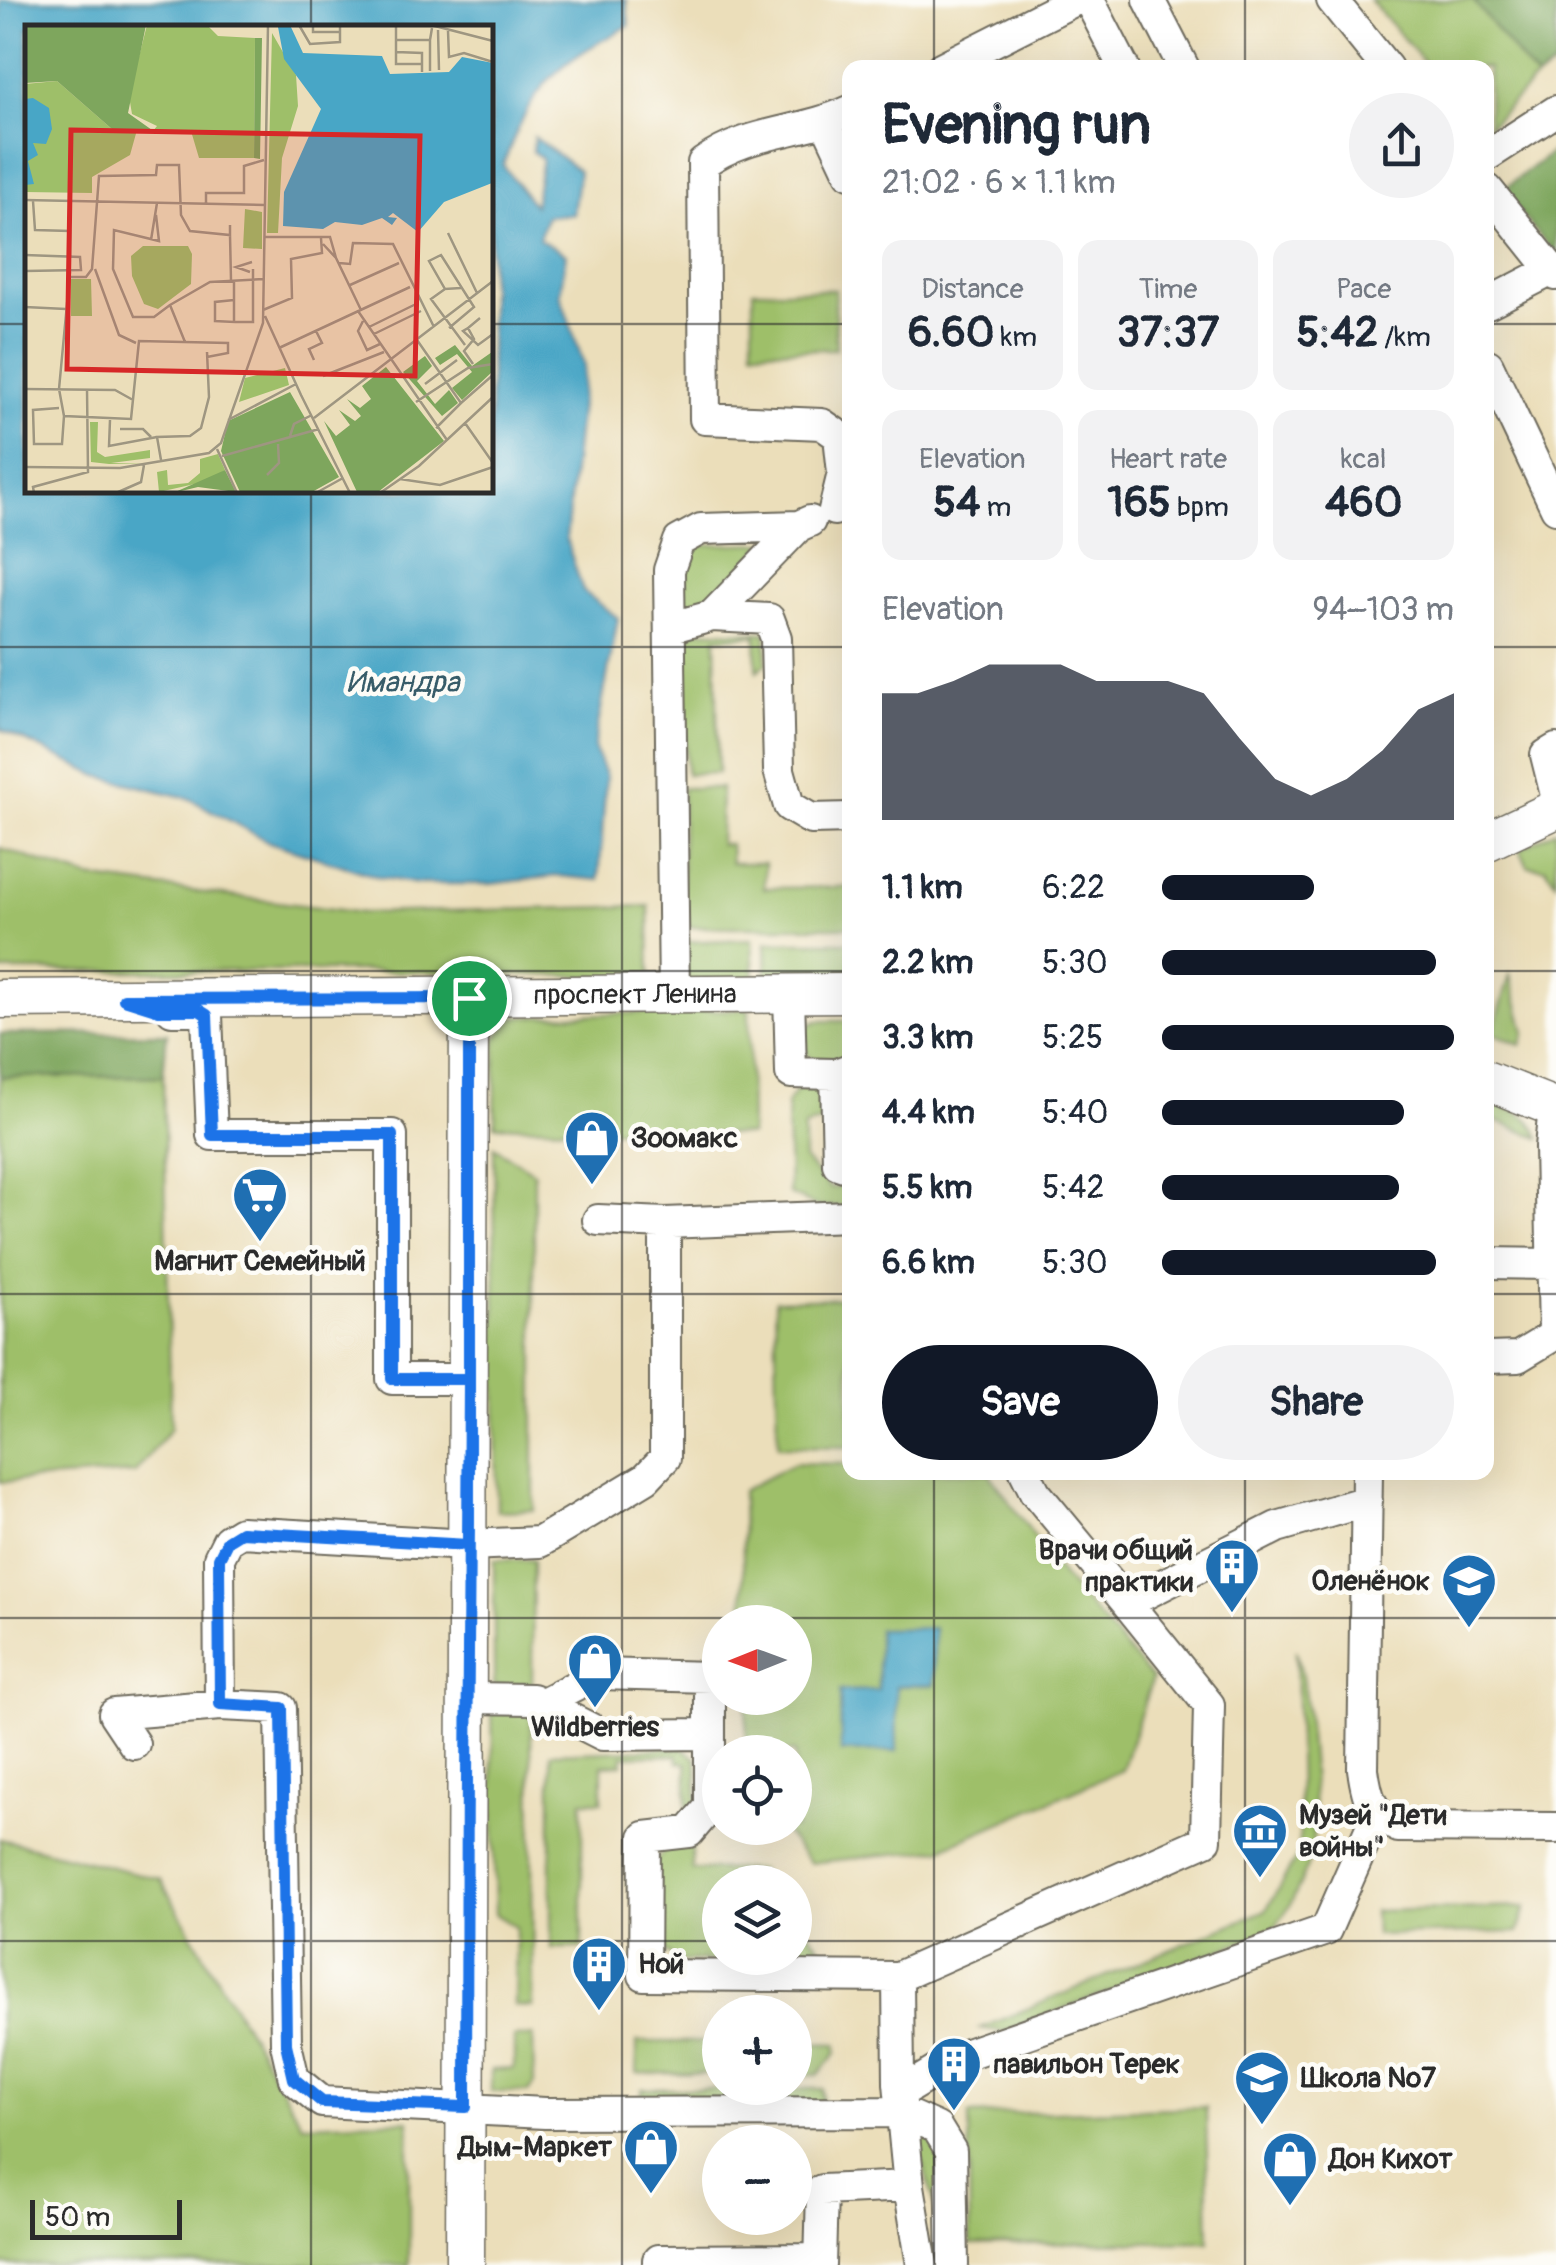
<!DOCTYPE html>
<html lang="en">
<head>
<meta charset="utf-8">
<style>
	body { margin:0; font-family:Pangolin,sans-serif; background:#f2f2f3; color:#1f2937; height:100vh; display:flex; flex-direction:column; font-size:38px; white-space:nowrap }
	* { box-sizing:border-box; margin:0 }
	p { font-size:32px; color:#747a83 }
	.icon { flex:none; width:55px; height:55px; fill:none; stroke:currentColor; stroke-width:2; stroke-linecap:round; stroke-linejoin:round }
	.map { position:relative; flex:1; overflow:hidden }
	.panel { position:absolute; left:842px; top:60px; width:652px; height:1420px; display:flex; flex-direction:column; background:#fff; border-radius:20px; box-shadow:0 10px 40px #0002 }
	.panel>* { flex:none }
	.needle { width:65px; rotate:269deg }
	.tools { position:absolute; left:702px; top:1605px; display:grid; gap:20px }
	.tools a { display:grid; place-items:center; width:110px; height:110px; border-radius:50%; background:#fff; box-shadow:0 10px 40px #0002; font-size:50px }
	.scale { position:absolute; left:30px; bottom:25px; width:152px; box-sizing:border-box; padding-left:10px; border:5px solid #2b2b2b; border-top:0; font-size:28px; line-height:35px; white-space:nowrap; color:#2b2b2b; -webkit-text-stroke:8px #fdfcf7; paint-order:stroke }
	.pin { position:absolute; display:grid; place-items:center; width:85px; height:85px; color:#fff; margin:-42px; border:5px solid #fff; border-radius:50%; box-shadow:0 2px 10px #0007 }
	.round { display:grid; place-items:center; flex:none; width:105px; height:105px; border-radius:52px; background:#f2f2f3 }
	.headline { display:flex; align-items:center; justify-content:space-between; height:170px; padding:0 40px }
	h1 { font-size:55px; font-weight:700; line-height:75px }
	.stats { display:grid; grid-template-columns:repeat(3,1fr); gap:15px; height:170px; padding:10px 40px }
	.stats div { display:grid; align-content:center; border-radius:20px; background:#f2f2f3; text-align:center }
	.stats b { font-size:42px; font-weight:700 }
	.stats small { font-size:28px; font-weight:400 }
	.stats p { font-size:28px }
	.chart { height:280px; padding:20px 40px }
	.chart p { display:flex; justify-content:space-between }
	.chart svg { width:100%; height:180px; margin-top:10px; fill:#111827; opacity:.7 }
	.action { display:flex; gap:20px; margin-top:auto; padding:20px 40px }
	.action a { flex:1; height:115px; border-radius:60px; background:#111827; color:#fff; font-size:40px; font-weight:700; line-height:115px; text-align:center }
	.action a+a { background:#f2f2f3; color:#1f2937 }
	ul { padding:0 40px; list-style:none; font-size:32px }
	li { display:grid; grid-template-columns:160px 120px 1fr; align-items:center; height:75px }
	li i { height:25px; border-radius:12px; background:#111827 }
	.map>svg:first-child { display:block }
	.green { fill:#9ebf69; stroke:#64754a; stroke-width:2.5 }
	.forest { fill:#7ea65d; stroke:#546844; stroke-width:2.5 }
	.water { fill:#48a6c6; stroke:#3a6878; stroke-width:2.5; fill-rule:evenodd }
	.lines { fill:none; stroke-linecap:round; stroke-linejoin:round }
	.minor-casing { stroke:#6e6a5d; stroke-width:34 }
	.major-casing { stroke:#6e6a5d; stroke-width:41 }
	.minor { stroke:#fff; stroke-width:30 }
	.major { stroke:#fff; stroke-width:38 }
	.route-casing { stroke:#fff; stroke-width:20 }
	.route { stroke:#1a73e8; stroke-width:12 }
	.grid { fill:none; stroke:#2b2b2b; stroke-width:2.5; stroke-opacity:0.55 }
	.labels { text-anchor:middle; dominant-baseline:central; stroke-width:9; stroke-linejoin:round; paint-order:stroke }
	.street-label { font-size:28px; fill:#2b2b2b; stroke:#fdfcf7 }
	.poi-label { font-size:28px; font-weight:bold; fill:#2b2b2b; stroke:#fdfcf7; text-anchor:start }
	.water-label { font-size:30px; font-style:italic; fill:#375c69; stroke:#fdfcf7 }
	.inset-road { fill:none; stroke:#9e9681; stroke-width:2.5 }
	.view { fill:#d62828; fill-opacity:0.15; stroke:#d62828; stroke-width:5 }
	.inset-edge { fill:none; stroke:#2b2b2b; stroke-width:5 }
</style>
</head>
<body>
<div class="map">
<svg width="1556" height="2265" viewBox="0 0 1556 2265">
	<rect width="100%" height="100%" fill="#fdfcf7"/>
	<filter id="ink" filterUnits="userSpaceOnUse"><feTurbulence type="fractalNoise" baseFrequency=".01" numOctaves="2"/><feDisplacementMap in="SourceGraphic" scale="20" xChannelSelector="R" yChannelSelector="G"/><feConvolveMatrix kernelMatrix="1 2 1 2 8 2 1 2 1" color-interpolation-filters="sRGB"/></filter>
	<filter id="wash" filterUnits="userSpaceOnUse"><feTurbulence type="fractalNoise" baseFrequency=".0048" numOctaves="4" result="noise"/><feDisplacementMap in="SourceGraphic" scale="40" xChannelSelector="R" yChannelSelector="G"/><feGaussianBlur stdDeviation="2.25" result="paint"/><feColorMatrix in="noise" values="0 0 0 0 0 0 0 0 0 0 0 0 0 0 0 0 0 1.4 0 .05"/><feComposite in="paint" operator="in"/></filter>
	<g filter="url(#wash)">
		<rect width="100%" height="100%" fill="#ebdeba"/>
		<path class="green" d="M1370,0H1473L1536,79L1488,127V68L1428,67Z
			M835,290L836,349L753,350V290Z
			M766,543L709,605L681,612L678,574L697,545Z
			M695,630L766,633L767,663L757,671L756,635L716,638L718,773L686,774L684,641Z
			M682,788H721L720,844H730L731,863H765L764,888L850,887V927H682Z
			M1556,830V882L1546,868L1528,866L1520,849Z
			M0,848L89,878L364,913L649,906L650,978L383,971H0Z
			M752,939L754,982L681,983L682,942Z
			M766,942H850V980L767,979Z
			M1510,975L1525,1032L1521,1045L1493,1033Z
			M749,1009L750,1135L495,1125L496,1038L515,1017Z
			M817,1021H850V1060H814L806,1054L805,1026Z
			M163,1076L171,1428L135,1473L0,1482V1077Z
			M813,1086L820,1095L822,1121L804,1127V1159L830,1188L850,1186V1206L818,1207L789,1194L787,1103L798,1089Z
			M1488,1101C1512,1109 1531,1113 1540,1138L1488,1118Z
			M494,1147L534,1172V1510L497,1511Z
			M850,1298V1447L778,1446L775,1300Z
			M795,1463L850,1464V1472L989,1473L1065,1579L1152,1679L1122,1770L940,1849L810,1863L781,1828H795V1752H747L746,1698H795V1622H744L742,1491Z
			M494,1560H533L532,1687L494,1685Z
			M1296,1650C1307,1685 1319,1820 1311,1853C1303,1883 1291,1907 1273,1930L1003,2032L981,2028L1266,1910L1300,1851Z
			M492,1708L531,1711L533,2007L515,2006L516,1927L495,1914Z
			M683,1748L697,1759L698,1809L687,1819V1763L678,1762V1755L623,1756L622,1764L602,1765V1801H582V1948H551V1753Z
			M0,1839L160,1879L302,2124L409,2120V2265H0Z
			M691,1844L692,1870L759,1869L769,1882H720V1958H795V1915L833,1963L679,1961L656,1945L655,1862L669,1845Z
			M1526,1907L1518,1932L1375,1935L1374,1911Z
			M533,2036L534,2084L528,2092H491V2070L514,2069V2037Z
			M637,2042H720V2074L637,2073Z
			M795,2043L837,2044V2053L818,2075H795Z
			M642,2089H822V2103H642Z
			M1206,2107L1209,2241L970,2245L969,2115Z
			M926,2135L941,2153L942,2226L918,2150Z"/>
		<path class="forest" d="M1473,0H1556V65L1536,79Z
			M1556,149V255L1501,191Z
			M167,1033L163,1076L0,1077V1034Z"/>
		<path class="water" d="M0,0H626L629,26C551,67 535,82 503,165L534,206L542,158L533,152L534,137L579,171L573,214L546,216L539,239L566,254L560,294L584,365L566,539L583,591L618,618L594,747L606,777L599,880L558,876L489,884H418L378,877L269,842L188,798L98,776L0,729ZM28,28H490V490H28Z
			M934,1628V1685L896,1686L897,1751L841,1752L840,1691L878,1690V1629Z"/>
	</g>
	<g filter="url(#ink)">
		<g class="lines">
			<g class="minor-casing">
				<path id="minor" d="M1089,0L1124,68
					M1149,0L1184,68
					M1332,0L1387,68
					M941,68L1075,0
					M826,122L850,173
					M1488,155L1556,111
					M1488,190L1556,275
					M1488,303L1552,270
					M1488,365L1556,508
					M834,510L843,473L839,436L822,424L705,419L703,163C749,130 800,134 850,111
					M712,616L799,526L810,521
					M672,627L712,616L769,619L776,638L779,770L789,806L811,819L850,818
					M1556,749L1546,755L1556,795
					M789,993L791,1073L836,1074L850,1069
					M674,996L669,570L679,541L701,529L799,526
					M172,1010H199L207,1015L212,1135H392V1379H469
					M836,1074L838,1164L850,1168
					M598,1220L665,1223V1458L646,1478L540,1542L468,1545L241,1532L228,1540L219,1558L220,1705L281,1708L286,2044L294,2079L322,2102L545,2113L901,2112L937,2128L951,2151L953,2265
					M665,1223L850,1216
					M1488,1263L1553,1264
					M1554,1334L1550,1147L1554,1107
					M1488,1358L1518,1357L1556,1334
					M1025,1472L1035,1492L1127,1603L1277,1527L1367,1501
					M1367,1472L1363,1769C1367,1799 1371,1813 1398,1827L1556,1828
					M467,1698L532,1699L603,1735L709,1734
					M541,1704L599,1674L710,1677V1807L689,1832L645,1837L644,1975L898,1977L1206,1840L1209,1705L1127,1603
					M134,1744L114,1714L220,1705
					M898,1977L899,2083L909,2186
					M900,2093L961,2056L1326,1930L1376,1816
					M658,2265V2260L820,2259
					M820,2265L822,2190L909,2186L922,2265"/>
			</g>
			<g class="major-casing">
				<g id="major">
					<path d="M1488,841L1556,809"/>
					<path id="s1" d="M0,999L850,993"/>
					<path d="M1488,1081L1556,1108"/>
					<path d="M465,2265L469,998"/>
				</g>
			</g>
			<use href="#minor" class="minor"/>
			<use href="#major" class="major"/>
		</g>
	</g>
	<g class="lines" filter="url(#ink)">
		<g class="route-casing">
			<path id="route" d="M469,998L124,999L159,1010H199L207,1015L212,1135H392V1379H469L468,1545L241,1532L228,1540L219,1558L220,1704L282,1708L286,2044L294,2079L322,2102L466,2107C466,1912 467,1716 469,1521V998"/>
		</g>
		<use href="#route" class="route"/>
	</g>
	<path class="grid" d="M311,0V28M622,0V2265M934,0V68M1245,0V68M0,324H28M490,324H850M1488,324H1556M311,490V2265M0,647H850M1488,647H1556M0,971H850M1488,971H1556M0,1294H850M1488,1294H1556M934,1472V2265M1245,1472V2265M0,1618H1556M0,1941H720M795,1941H1556"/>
	<defs>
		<g id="shop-pin" transform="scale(2.875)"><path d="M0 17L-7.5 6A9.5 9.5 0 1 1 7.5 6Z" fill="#1f6fb2" stroke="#fdfcf7"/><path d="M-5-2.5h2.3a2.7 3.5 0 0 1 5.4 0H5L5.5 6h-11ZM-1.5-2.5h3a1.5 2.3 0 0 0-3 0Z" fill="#fff"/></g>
		<g id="supermarket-pin" transform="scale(2.875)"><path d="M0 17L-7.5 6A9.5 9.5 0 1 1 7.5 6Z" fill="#1f6fb2" stroke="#fdfcf7"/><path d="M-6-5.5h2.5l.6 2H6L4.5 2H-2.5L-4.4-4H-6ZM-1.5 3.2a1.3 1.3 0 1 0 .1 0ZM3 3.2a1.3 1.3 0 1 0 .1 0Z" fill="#fff"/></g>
		<g id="building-pin" transform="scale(2.875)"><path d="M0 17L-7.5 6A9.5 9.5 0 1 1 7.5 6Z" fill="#1f6fb2" stroke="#fdfcf7"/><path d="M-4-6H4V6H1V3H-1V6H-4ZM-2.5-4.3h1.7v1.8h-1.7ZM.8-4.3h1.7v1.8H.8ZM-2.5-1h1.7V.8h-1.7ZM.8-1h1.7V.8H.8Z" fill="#fff"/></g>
		<g id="school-pin" transform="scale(2.875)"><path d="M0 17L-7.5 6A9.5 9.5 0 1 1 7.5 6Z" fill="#1f6fb2" stroke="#fdfcf7"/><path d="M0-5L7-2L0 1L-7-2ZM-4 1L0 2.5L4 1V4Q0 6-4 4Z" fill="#fff"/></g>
		<g id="museum-pin" transform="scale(2.875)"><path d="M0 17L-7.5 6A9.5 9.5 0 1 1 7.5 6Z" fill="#1f6fb2" stroke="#fdfcf7"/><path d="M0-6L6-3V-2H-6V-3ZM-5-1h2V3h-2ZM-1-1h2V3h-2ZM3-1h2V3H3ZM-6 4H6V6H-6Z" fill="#fff"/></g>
	</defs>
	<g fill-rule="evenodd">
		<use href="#shop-pin" x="592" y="1138"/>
		<use href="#supermarket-pin" x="260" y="1195"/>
		<use href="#building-pin" x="1232" y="1566"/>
		<use href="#school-pin" x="1469" y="1581"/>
		<use href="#shop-pin" x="595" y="1661"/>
		<use href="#museum-pin" x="1260" y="1831"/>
		<use href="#building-pin" x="599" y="1964"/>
		<use href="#building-pin" x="954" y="2064"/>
		<use href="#school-pin" x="1262" y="2078"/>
		<use href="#shop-pin" x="651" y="2147"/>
		<use href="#shop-pin" x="1290" y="2159"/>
	</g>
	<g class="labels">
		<g class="street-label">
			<text stroke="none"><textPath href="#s1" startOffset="635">проспект Ленина</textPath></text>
		</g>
		<g class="poi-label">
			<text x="631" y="1138">Зоомакс</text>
			<text x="260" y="1261" text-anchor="middle">Магнит Семейный</text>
			<text x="1193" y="1550" text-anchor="end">Врачи общий<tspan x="1193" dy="32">практики</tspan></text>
			<text x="1430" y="1581" text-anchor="end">Оленёнок</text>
			<text x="595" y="1727" text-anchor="middle">Wildberriеs</text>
			<text x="1299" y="1815">Музей "Дети<tspan x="1299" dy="32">войны"</tspan></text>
			<text x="638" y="1964">Ной</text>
			<text x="993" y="2064">павильон Терек</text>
			<text x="1301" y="2078">Школа №7</text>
			<text x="612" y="2147" text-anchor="end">Дым-Маркет</text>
			<text x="1329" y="2159">Дон Кихот</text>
		</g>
		<g class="water-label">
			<text x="403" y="682">Имандра</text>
		</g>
	</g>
	<g transform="translate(25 25)">
		<rect width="468" height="468" fill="#ebdeba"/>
		<path d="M122,0H182L193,11L230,13L229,133H174L166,106H128L132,101L107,89L104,71ZM247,8L271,50L273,81L257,133L253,208H242ZM32,56L88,105H112L105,130L67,152V168L0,167V59ZM220,184L237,187V224L218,223ZM118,221H163L167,229L166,259L133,284L119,279L107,251L106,231ZM46,254H66L67,291H46ZM260,343L264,360L214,377L220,353ZM65,397H73L72,427L80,432L125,425V433L86,438H123L84,439L66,437ZM193,429L200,445L183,456L134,467L132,447L142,445L143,460L163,458L175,448V434Z" fill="#9ebf69"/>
		<path d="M0,0H121L103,88L127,105H88L32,56L0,58ZM230,13H237L235,134L229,133ZM430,320L447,341L467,327V347L437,375L427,363L447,347L432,329L415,340L410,333ZM400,331L407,341L392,356L410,379L424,365L433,378L417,391L378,347ZM361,342L419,416L353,467H332L299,396L311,411L325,400L314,385L330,396L336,391L322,374L335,383L346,374L337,361ZM265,367L314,452L287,467H215L196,426L203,396ZM200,445L211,467L173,462L148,468Z" fill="#7ea65d"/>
		<path d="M265,0L278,28L357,31L365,49L424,47L437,32L468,38L467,158L419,177L393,207L368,188L363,192L372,193L367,200L357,193L337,200L310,197L298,204L258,201L259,167L296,84L259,34L253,2ZM8,73L24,83L27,104L21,119L8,118L13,130L3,136L9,159L0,160V74Z" fill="#48a6c6"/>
		<path class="inset-road" d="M274,0L285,19L315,17V0M288,0V7H315M371,0V39H397M406,0L468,16M413,5L414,45M423,6L424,32L439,28L468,37M370,15H405L407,3M405,15V46M371,27L397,28V47M0,175L240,180M8,176L10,205L45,206V231M181,179V168H219V141L239,135M131,190L134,216L89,205L88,244L108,292H129L145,280M423,208L452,268M205,210L206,255M240,212H305L311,233M126,215L132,178M298,219L311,233L336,285M0,230L55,232L56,245L0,246M314,238L325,239L328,218L368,219L409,302M70,244L94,310L111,318M45,247L34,364L39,391L106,394L114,316L203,318V328L182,332M225,247L211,242L227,237M42,252H61L67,244L74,151L131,150L132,140H154L156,190L165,206L205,210V200M209,255V297L190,296V277L209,275M325,260L374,238M420,264L406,274L440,320M0,282L41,284M238,285L267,273L266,234L297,228L296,213M333,286L422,415M240,291L276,370M338,296L333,306L342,325L355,319M209,297H228V244M344,302L393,278M424,303L449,282L416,230L404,236L420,264L436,263M443,303L438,306L453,320L468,309M349,309L396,286M392,315L436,378L411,403M160,317L145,280L185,257L239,254M254,323L385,262M289,335L284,324L297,318L291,306M448,339L439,326L449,314L443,303L455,293M185,347H220M298,351L359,327M400,359L432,335M0,364L90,365L108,375M276,370L325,468M391,377L443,343L468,339M436,378L468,350M34,383L8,385L9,419H37L39,391M289,393L468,256M85,395L84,421L132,412M203,395L271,359M440,398L468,438M95,404H118L126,412M265,411L269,399L287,390M192,424L212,468M197,431L294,404M136,435L132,412L165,411L176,403L184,372L182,327M0,442L95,443L184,428L196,418L238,298L243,0M242,450L254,438L253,419M375,454L415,460L468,442M9,468L8,462L63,447L62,364M91,468L116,457L119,440M291,468L318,453M355,468L394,441L468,372"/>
		<path class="view" d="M46,105L395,111L390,351L42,344Z"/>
		<rect width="468" height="468" class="inset-edge"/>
	</g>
</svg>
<div class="tools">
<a><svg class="needle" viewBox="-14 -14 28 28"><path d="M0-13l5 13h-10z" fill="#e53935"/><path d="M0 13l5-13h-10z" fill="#747a83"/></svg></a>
<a><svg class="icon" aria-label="locate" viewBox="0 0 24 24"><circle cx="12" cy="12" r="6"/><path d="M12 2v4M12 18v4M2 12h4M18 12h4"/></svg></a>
<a><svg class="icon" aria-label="layers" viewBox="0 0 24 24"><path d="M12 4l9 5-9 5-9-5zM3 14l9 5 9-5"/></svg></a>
<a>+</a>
<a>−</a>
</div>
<div class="scale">50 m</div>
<div class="pin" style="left:469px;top:998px;background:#1e9e55"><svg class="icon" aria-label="arrive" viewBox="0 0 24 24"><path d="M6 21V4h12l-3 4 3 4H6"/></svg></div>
<section class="panel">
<div class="headline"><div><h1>Evening run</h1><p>21:02 · 6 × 1.1 km</p></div><a class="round"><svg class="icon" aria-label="share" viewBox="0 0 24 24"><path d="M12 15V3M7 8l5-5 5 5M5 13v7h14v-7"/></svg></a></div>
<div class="stats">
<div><p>Distance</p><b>6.60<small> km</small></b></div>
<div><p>Time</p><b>37:37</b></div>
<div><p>Pace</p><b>5:42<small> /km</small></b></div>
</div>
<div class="stats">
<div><p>Elevation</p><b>54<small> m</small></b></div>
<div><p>Heart rate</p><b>165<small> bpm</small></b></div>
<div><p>kcal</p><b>460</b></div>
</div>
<div class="chart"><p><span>Elevation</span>94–103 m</p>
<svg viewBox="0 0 160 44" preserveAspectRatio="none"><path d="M0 44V13L10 13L20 10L30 6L40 6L50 6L60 10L70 10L80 10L90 13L100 24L110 34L120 38L130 34L140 27L150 17L160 13V44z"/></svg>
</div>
<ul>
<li><b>1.1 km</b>6:22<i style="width:52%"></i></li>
<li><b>2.2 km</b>5:30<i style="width:94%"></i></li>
<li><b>3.3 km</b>5:25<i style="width:100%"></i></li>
<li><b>4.4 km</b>5:40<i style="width:83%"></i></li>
<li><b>5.5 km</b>5:42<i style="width:81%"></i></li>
<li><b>6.6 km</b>5:30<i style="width:94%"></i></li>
</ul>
<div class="action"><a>Save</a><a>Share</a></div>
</section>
</div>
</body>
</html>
